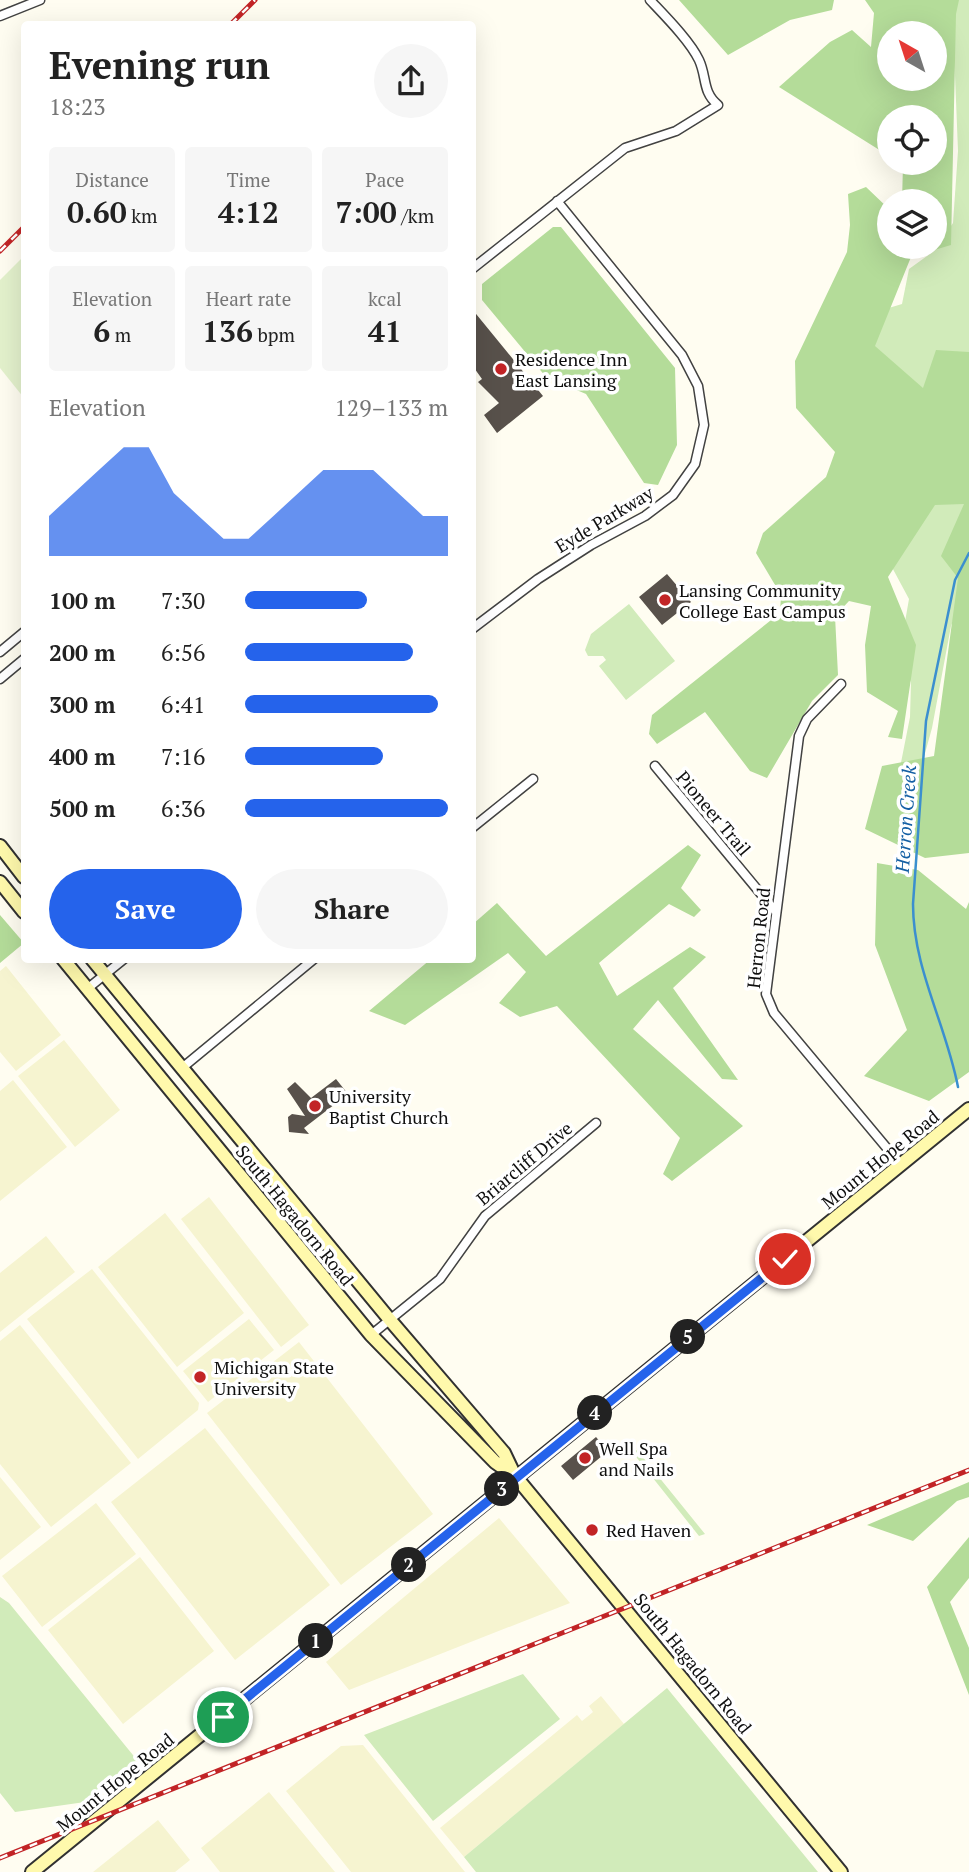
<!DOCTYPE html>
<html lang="en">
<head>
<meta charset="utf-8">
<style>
	body { margin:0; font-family:"PT Serif",serif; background:#f6f6f6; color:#222; height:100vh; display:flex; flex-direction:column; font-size:26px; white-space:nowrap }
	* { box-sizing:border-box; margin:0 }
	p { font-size:23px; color:#767676 }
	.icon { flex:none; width:38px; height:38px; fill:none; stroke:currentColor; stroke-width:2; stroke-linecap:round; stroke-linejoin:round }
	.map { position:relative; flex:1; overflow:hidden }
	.details { position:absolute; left:21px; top:21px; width:455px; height:942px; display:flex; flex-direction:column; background:#fff; border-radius:7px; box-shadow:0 7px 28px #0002 }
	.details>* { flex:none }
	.needle { width:46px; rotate:321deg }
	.tools { position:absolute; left:877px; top:21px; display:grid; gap:14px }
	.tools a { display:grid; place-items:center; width:70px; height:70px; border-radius:50%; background:#fff; box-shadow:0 7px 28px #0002; font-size:35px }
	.pin { position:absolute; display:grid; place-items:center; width:60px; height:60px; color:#fff; margin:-30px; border:4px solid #fff; border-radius:50%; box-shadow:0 2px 7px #0007 }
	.km { position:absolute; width:35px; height:35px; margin:-18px; border-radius:50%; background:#222; color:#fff; font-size:19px; line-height:35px; text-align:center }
	.round { display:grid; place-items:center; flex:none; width:74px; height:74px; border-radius:37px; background:#f6f6f6 }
	.head { display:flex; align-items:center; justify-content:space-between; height:119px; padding:0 28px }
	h1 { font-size:38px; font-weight:700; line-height:52px }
	.metrics { display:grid; grid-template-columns:repeat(3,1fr); gap:10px; height:119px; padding:7px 28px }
	.metrics div { display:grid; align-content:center; border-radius:7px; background:#f6f6f6; text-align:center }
	.metrics b { font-size:30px; font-weight:700 }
	.metrics small { font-size:19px; font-weight:400 }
	.metrics p { font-size:19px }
	.chart { height:196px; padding:14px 28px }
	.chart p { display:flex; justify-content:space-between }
	.chart svg { width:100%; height:126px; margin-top:7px; fill:#2563eb; opacity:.7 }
	.action { display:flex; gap:14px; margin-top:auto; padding:14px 28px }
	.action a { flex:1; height:80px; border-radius:42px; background:#2563eb; color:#fff; font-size:28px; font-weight:700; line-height:80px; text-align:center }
	.action a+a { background:#f6f6f6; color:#222 }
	ul { padding:0 28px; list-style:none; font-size:23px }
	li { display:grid; grid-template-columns:112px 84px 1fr; align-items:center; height:52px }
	li i { height:18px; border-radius:9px; background:#2563eb }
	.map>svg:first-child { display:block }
	.farmland { fill:#f6f4d0 }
	.green { fill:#d1ebba }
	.forest { fill:#b4dc99; fill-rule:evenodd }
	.pitch { fill:#e3f1cc }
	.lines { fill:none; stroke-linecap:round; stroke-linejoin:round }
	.stream { stroke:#3b8fcf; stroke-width:2.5 }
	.building { fill:#58514b }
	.street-casing { stroke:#424242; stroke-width:11 }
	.secondary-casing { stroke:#313131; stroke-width:16 }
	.street { stroke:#fff; stroke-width:8 }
	.secondary { stroke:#fff9ac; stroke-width:12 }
	.rail-casing { stroke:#c22426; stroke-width:5 }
	.rail { stroke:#fff; stroke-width:2.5; stroke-dasharray:8; stroke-linecap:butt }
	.route-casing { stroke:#fff; stroke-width:14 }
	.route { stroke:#2563eb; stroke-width:9 }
	.poi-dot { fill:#c22426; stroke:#fff; stroke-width:2.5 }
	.labels { text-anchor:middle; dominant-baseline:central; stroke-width:7; stroke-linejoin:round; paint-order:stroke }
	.poi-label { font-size:18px; fill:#0f0f0f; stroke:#fff; text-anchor:start }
	.street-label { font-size:18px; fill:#0f0f0f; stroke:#fff }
	.water-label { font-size:19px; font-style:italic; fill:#1560a4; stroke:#fff }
</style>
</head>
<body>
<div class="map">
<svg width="969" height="1872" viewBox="0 0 969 1872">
	<rect width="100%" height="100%" fill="#fffdf1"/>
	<path class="farmland" d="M6,966L61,1035L16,1071L0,1052V971Z
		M64,1040L120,1110L75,1147L18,1076Z
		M13,1080L67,1147L0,1201V1091Z
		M209,1197L309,1325L281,1347L181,1219Z
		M165,1213L244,1313L177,1367L98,1267Z
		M46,1236L75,1272L0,1332V1273Z
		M92,1269L199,1403L198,1410L138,1459L27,1319Z
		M249,1319L274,1350L208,1402L183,1371Z
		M20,1325L131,1463L51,1527L0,1464V1341Z
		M299,1342L433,1514L341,1585L207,1413Z
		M205,1428L330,1585L235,1660L111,1502Z
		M0,1477L41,1527L0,1560Z
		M96,1503L136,1554L42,1627L2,1576Z
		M499,1518L570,1603L349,1690L326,1662Z
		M140,1557L214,1651L123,1724L48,1630Z
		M601,1696L624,1724L464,1857L440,1828L577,1715L582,1721L587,1717L593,1712L589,1706Z
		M363,1745L465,1872H351L286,1791L341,1746Z
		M269,1792L335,1872H220L201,1848Z
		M158,1820L190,1860L175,1872H93Z"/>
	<path class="green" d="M952,0H969V592L964,590L951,626L932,728L914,793L896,788L910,717L911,682L899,656L909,599L887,558L857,347L872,313L902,304L909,269L934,251L953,223L958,151Z
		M629,604L675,661L626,700L599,666L606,660L603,656H588L585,650L591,634Z
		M637,1450L705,1534L699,1536L633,1453Z
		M0,1597L9,1603L137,1760L85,1802L15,1812L0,1793Z
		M523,1674L560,1719L433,1821L364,1735Z
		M667,1688L818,1872H476L464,1857Z"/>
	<path class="forest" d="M679,0H834L832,10L790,20L728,55Z
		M865,0H959L956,14L951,245L911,257L875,346L923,388L936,350L969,352V853L925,858L865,829L882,766L934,756L958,578L941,556L964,504L935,505L888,577L916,645L902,739L888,737L898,711L867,692L865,645L871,606L849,601L835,616L838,675L812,701L767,778L750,771L705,712L657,744L649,734L652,715L780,613L781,595L756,553L763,533L826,477L835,452L796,408L795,361L847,252L850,225L848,194L866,187L889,209V247H934V201H902L903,165L899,163H934V117H889V156L779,87L830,42L852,30L871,47L874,13ZM889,33H934V79H889Z
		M553,227H561L675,368L677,445L658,485L644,483L586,394L546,377L482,300V284Z
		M688,845L701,855L681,888L701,910L694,917L669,904L599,963L617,996L690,947L706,957L673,988L738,1080L722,1079L658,1000L633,1029L743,1126L672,1181L663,1174L680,1138L557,1006L520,1017L499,1003L526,972L508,953L405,1025L369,1011L431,959H472L473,924L497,903L546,956Z
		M877,863L918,870L966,909L969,902V1072L929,1101L864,1076L907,1030L875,945Z
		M0,915L24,943L0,963Z
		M969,1482V1497L957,1501L913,1541L867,1525Z
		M969,1537V1578L950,1602L969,1648V1695L927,1587Z"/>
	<path class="pitch" d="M24,256V398L0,368V280Z"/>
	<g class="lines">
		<path class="stream" d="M958,1087C946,1024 913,969 913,904L926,721L955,580L969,553"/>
	</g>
	<path class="building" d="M472,309L543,396L497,433L484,415L499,403L478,382L482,379L472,365Z
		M667,574L691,602L662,625L639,597Z
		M336,1079L348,1094L304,1128L309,1134L289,1132L288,1117L292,1114L305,1116L287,1089L295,1082L311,1098Z
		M596,1437L608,1451L573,1480L561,1466Z"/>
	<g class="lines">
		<g class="street-casing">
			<path id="street" d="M0,16L40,0
				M472,269L625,148L676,131L718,105C702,92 707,77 699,60C690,41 665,16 650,0
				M472,629L538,579L591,545L645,516L673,495L695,464L704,425L698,386L682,355L557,201
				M0,652L24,632
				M0,679L24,659
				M841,684L807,719L799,736L766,994L774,1013L901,1165
				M655,766L776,912
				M472,828L533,779
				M87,989L124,959
				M182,1068L314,959
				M371,1335L440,1279L485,1216L596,1123"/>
		</g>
		<g class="secondary-casing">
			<path id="secondary" d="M0,846L24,877
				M0,882L24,912
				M63,959L371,1335L495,1462L516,1477L841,1872
				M92,959L390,1320L504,1453L514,1474
				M32,1872L969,1109"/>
		</g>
		<use href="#street" class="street"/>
		<use href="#secondary" class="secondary"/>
		<g class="rail-casing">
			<path id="rail" d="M231,24L255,0
				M0,251L24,227
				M0,1858L969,1470"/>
		</g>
		<use href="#rail" class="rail"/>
	</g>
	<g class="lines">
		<g class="route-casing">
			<path id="route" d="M223,1717L785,1259"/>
		</g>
		<use href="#route" class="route"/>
	</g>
	<g class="poi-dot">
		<circle cx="501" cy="369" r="7"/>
		<circle cx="665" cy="600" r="7"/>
		<circle cx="315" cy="1106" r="7"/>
		<circle cx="200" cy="1377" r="7"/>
		<circle cx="585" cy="1458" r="7"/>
		<circle cx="592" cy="1530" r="7"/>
	</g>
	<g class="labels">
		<g class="poi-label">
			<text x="515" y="359">Residence Inn<tspan x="515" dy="21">East Lansing</tspan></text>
			<text x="679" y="590">Lansing Community<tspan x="679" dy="21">College East Campus</tspan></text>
			<text x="329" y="1096">University<tspan x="329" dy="21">Baptist Church</tspan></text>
			<text x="214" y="1367">Michigan State<tspan x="214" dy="21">University</tspan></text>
			<text x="599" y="1448">Well Spa<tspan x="599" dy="21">and Nails</tspan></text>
			<text x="606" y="1530">Red Haven</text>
		</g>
		<g class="street-label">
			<text transform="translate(604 519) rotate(-31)">Eyde Parkway</text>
			<text transform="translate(714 813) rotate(50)">Pioneer Trail</text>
			<text transform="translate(758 938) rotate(-84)">Herron Road</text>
			<text transform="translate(880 1159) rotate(-39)">Mount Hope Road</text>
			<text transform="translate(524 1163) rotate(-40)">Briarcliff Drive</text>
			<text transform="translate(295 1215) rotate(51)">South Hagadorn Road</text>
			<text transform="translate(693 1663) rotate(51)">South Hagadorn Road</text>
			<text transform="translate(115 1782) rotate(-39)">Mount Hope Road</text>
		</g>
		<g class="water-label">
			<text transform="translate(905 819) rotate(-86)">Herron Creek</text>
		</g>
	</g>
</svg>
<div class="tools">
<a><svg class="needle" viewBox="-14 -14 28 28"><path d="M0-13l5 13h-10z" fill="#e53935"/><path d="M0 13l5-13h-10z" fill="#767676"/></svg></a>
<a><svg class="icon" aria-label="locate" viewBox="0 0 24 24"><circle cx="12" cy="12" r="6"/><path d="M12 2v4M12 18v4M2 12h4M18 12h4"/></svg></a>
<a><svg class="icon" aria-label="layers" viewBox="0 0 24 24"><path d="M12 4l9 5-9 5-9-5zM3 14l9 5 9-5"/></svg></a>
</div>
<div class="pin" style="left:223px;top:1717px;background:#1e9e55"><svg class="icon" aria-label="arrive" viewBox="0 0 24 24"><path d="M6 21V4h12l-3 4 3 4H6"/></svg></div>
<div class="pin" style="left:785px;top:1259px;background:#d93025"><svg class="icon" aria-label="check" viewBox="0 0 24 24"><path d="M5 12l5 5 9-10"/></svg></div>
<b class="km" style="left:316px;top:1641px">1</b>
<b class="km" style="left:409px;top:1565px">2</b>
<b class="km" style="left:502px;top:1489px">3</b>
<b class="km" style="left:595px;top:1413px">4</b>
<b class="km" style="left:688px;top:1337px">5</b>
<section class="details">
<div class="head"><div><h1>Evening run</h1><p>18:23</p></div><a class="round"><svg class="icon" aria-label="share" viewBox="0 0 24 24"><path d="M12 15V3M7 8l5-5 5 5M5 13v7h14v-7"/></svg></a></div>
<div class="metrics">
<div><p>Distance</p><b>0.60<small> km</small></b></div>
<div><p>Time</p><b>4:12</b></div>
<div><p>Pace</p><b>7:00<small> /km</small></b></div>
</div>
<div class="metrics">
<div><p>Elevation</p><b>6<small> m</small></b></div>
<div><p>Heart rate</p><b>136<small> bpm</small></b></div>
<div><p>kcal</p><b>41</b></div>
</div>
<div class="chart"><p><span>Elevation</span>129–133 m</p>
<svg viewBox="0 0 160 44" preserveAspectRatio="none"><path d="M0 44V30L10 22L20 14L30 6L40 6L50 22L60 30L70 38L80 38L90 30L100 22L110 14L120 14L130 14L140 22L150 30L160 30V44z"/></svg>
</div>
<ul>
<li><b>100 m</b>7:30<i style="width:60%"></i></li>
<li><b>200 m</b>6:56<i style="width:83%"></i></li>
<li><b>300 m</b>6:41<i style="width:95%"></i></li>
<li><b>400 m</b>7:16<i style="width:68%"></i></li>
<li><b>500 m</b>6:36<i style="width:100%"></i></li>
</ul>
<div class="action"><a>Save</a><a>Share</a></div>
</section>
</div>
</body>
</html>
